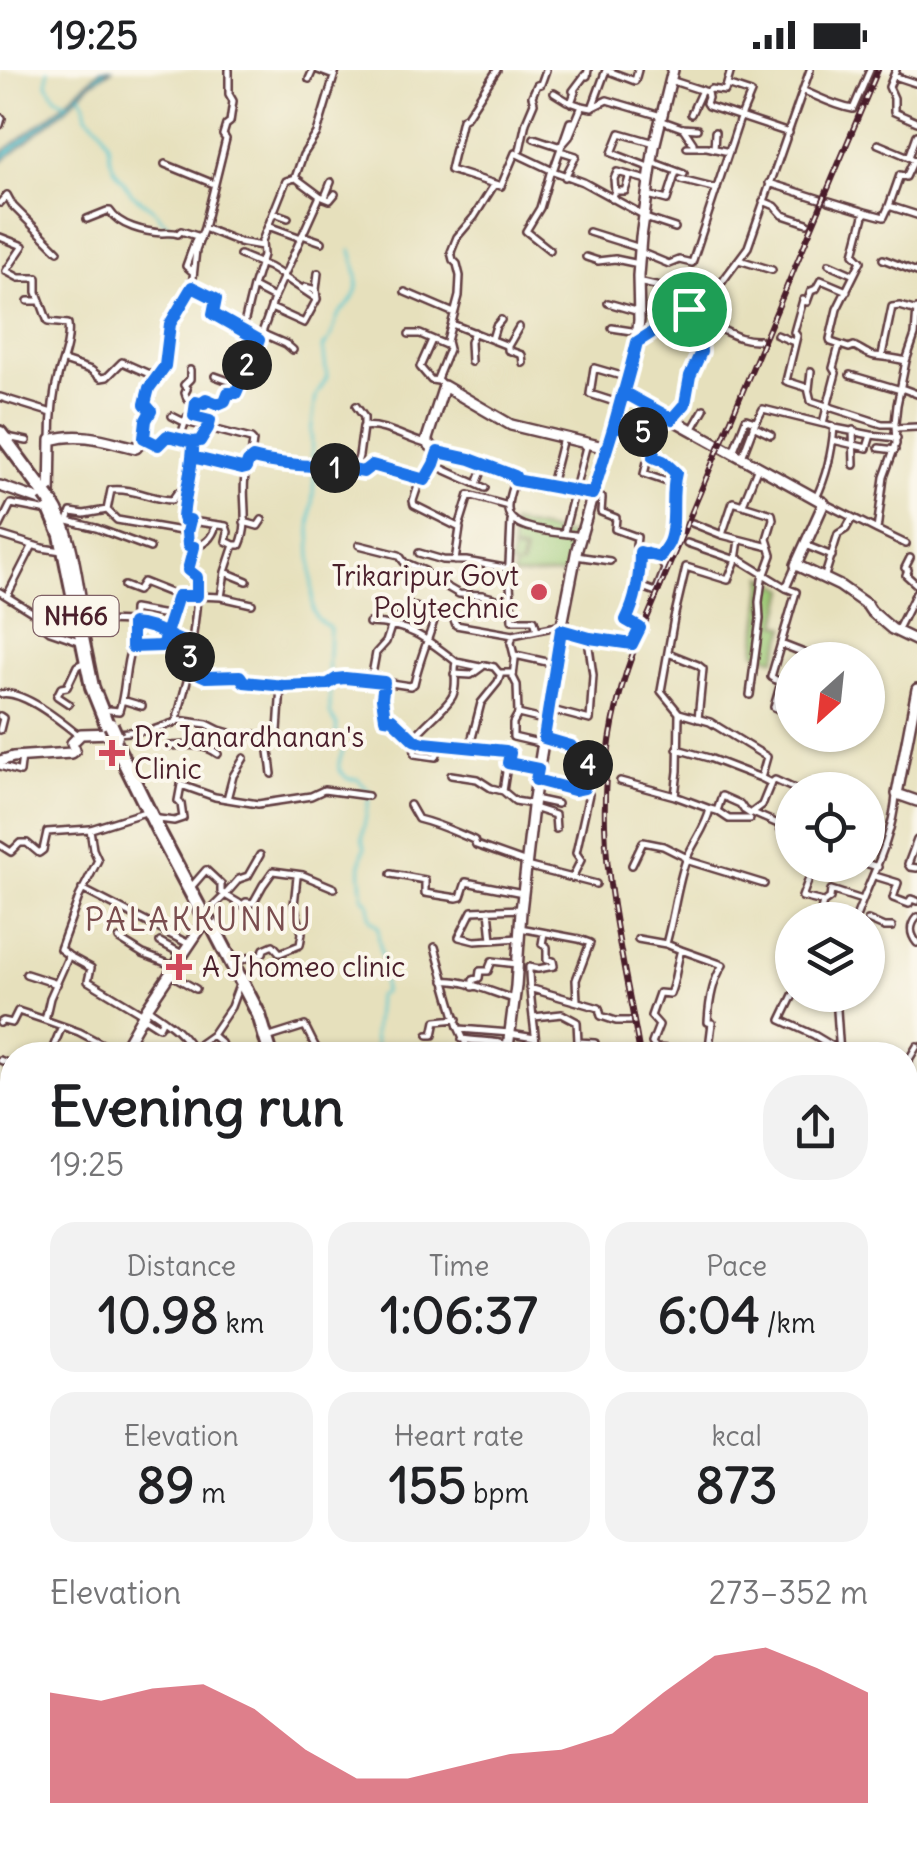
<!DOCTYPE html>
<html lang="en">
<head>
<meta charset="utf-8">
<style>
	body { margin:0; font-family:Delius,sans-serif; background:#f2f2f2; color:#202124; height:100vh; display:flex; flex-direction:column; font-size:38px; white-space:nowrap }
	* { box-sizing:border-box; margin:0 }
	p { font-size:32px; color:#757577 }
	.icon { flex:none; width:55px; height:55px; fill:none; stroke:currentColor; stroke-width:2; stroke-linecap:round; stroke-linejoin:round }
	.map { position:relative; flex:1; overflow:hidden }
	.sheet { position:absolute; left:0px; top:972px; width:918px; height:812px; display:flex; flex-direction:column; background:#fff; border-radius:40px 40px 0 0; box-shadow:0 2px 8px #0004 }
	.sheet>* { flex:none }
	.needle { width:65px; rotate:207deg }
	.controls { position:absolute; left:775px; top:572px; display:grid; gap:20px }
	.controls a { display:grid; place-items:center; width:110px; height:110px; border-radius:50%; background:#fff; box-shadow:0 2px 8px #0004; font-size:50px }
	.pin { position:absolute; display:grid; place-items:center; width:85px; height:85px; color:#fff; margin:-42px; border:5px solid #fff; border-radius:50%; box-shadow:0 2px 10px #0007 }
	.km { position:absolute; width:50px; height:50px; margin:-25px; border-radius:50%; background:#222; color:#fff; font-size:28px; line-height:50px; text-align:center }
	.round { display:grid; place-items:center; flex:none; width:105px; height:105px; border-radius:40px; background:#f2f2f2 }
	.head { display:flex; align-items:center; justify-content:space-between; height:170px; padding:0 50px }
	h1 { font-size:55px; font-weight:800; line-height:75px }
	.metrics { display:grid; grid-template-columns:repeat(3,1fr); gap:15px; height:170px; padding:10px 50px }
	.metrics div { display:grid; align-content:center; border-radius:25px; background:#f2f2f2; text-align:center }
	.metrics b { font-size:50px; font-weight:800 }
	.metrics small { font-size:28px; font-weight:400 }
	.metrics p { font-size:28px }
	.chart { height:280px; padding:20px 50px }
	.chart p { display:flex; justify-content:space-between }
	.chart svg { width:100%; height:180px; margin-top:10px; fill:#d1495b; opacity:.7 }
	.status { display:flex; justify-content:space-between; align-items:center; height:70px; padding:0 50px; background:#fff; direction:ltr }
	.status svg { height:28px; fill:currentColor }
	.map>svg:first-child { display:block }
	.green { fill:#9dc976; stroke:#747450; stroke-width:2.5 }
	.water { fill:#5ac7d0; stroke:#52737e; stroke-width:2.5 }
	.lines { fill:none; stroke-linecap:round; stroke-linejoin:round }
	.stream { stroke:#5ac7d0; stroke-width:2.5 }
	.street-casing { stroke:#613c41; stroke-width:10 }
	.secondary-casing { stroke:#613c41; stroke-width:14 }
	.highway-casing { stroke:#613c41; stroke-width:18 }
	.street { stroke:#fff; stroke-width:5 }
	.secondary { stroke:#fff; stroke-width:9 }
	.highway { stroke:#fff; stroke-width:12 }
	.rail-casing { stroke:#4a1f2b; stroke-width:6 }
	.rail { stroke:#fbf7ec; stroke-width:2.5; stroke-dasharray:8; stroke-linecap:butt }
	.highway-bridge-casing { stroke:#613c41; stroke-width:18; stroke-linecap:butt }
	.highway-bridge { stroke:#fff; stroke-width:12 }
	.route-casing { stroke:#fff; stroke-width:20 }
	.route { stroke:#1a73e8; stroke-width:12 }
	.poi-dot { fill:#d1495b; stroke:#fbf7ec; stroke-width:4 }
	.labels { text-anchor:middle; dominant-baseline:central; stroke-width:8; stroke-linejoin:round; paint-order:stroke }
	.shield { fill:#fbf7ec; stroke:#7f6065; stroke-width:2.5 }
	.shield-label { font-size:25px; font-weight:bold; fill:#4a1f2b }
	.poi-label { font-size:28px; fill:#4a1f2b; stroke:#fbf7ec; text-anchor:start }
	.quarter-label { font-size:32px; letter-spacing:2.5px; fill:#7a4d4f; stroke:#fbf7ec }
</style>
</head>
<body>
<div class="status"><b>19:25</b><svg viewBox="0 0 49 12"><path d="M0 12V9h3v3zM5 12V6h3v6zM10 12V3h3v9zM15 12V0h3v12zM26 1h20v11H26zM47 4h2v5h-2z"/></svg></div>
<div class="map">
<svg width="917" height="1784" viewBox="0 0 917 1784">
	<rect width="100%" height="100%" fill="#fbf7ec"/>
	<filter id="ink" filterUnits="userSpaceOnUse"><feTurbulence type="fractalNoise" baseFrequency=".01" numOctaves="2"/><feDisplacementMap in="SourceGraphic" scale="20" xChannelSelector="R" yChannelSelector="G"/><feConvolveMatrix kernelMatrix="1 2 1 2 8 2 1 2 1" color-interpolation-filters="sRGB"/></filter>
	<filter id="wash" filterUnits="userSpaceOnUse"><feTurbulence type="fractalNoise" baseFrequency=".0048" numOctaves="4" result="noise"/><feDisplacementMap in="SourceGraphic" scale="40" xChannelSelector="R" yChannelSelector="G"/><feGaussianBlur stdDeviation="2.25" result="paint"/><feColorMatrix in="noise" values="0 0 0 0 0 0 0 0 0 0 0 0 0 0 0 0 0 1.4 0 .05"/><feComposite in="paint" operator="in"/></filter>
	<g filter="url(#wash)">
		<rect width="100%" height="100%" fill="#e6e0bc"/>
		<path class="green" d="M512,453L579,467L568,504L513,506L515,496H510L512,481L523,483L519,497L522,496L525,482L512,479Z
			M764,506L786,519L778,554L786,557L775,589L755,582Z
			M905,1332L917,1337V1457L913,1455L911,1449L905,1447Z"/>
		<path class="water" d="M101,0H111L92,12L64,40L0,93L2,83L54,43Z"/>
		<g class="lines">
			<path class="stream" d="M48,0L47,14L56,27L67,33
				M80,24L85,33L87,45L101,58L108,72L110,88L115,100L132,124L153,139L172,160
				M328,610L330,558L317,549L313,541L310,459L314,412L311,363L316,326L327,307L323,277C333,268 333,260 337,248C340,240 342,242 348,235C364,217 356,201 351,180
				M330,614V644L337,655L336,663L344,678L339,692V700L348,709H358L370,722L362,768L365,777C358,793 361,810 363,827L369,833L370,849L378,857C378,874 380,875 383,890C384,900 384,913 383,923L377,926L374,965L376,977L369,985
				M905,1078L917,1083
				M0,1400L12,1383
				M0,1669L12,1681
				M905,1755L917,1747"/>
		</g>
	</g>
	<g filter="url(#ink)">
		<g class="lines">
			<g class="street-casing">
				<path id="street" d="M318,0L334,6
					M497,0L467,46L462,49L450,100L501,116L515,83L553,101
					M638,0L635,11L606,0L592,38L582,36L569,67L562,75L553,101L583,112L645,146
					M896,0L889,17L894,28V42L917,52
					M894,6L915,13
					M309,9L313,0
					M670,10L707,22L708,28L706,33L708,36L789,63
					M727,15L751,23L741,47
					M804,21C821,28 835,36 853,39L870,0
					M707,22L711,19L725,21L731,0
					M554,23L567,31L582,36
					M571,33L575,22L573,21L585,5L587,6L588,0
					M593,37L607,30L661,46
					M691,44L702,20
					M660,50L682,58L697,59
					M0,55L2,48
					M683,58L693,73V76
					M917,65L909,87L914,90L906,107L900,105L889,136L917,145
					M534,68L558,76L562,75L570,52H575
					M878,74L909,87
					M687,77H707L729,82
					M714,79L715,62
					M520,80L526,52L534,33L532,26L537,15L541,14L546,0
					M560,81L576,86L565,107
					M652,92L684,104
					M165,94L214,114
					M651,98L612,83L620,63L655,73
					M681,110L717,119
					M769,113L820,129
					M615,121L614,109L617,102L647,110
					M648,125L667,130L676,102
					M320,126L330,130L335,124
					M325,127L331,112
					M612,129L615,121H625L629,108
					M763,131L775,136L783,145L807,153
					M829,131L865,142
					M0,133L7,125L13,136L58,181
					M889,136L884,147L865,142L854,184L861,191L837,239L830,269L831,272L849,278L854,276C861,279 867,285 875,286C885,287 894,288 906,291
					M274,143L288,148
					M645,148L675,158
					M87,149L107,141H110C119,156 145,162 162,163C168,163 173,162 178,164L181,161L197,166
					M268,156L301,168
					M204,158L239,172L262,176
					M589,162L640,178
					M302,165L322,172
					M0,167L23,176L6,201L19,208H37V222L48,252L68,254C70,271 64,286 59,303C53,324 51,348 51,370
					M550,180L526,161L540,138L551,100
					M640,182L669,194L679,190L692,193L740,48
					M240,185L269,197L284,206
					M586,187L598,191L615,189L639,194
					M883,189L917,202
					M739,190L772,200
					M829,194L854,205
					M193,202L186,196L197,166
					M638,212L660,217
					M192,217L216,229L213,244L259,270
					M305,217L316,220L317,229
					M316,220L318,203
					M847,221L821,210L816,219L811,221L807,232L803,230L794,262L797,266L786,311L808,318L811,331L882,354H895
					M405,222L454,243
					M274,228L320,126L296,108
					M28,231H39
					M608,233L636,241
					M271,238L304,253L317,229L284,207
					M676,246C689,249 706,251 718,258C731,264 743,271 759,270
					M452,254L508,276L519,257
					M243,258L253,217
					M612,258L638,262
					M261,263L286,274L293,280
					M409,264H420L448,276
					M777,265L794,272
					M492,269L496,256L501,250
					M432,270L420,297L431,310L438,311
					M639,270L707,225L722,212L748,177L810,0
					M508,276V280L522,285L523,293
					M882,285L892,237L900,236L917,241
					M64,291L91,300L101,308L107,307L122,292L156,307
					M471,292L470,272L474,262
					M190,300V309L184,315L187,319L185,323L187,329L195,333
					M850,305L901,320
					M215,306L240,315
					M444,316L437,309L449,279L447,271L459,226L460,206L457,194L453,190L451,182L457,167L474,147L494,115
					M901,318L917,324
					M809,319L811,301
					M0,327L52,343
					M618,333L590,324L594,298L625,307
					M356,336L364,347V356
					M172,346L182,351L251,369L253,371L251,387
					M672,349L685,333L690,306L701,281L700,268L705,247L689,239
					M753,356L771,365
					M835,358L871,365
					M895,358L917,357
					M692,360L704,339
					M853,360L854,395
					M7,367L27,371
					M144,368L146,350L151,341L145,334L149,317L165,296L170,254L192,217L196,180L204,158L226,69L223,65L226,55L230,52L233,31L229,24V0
					M180,368L187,347L193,346L195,333H204L207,329L218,334L225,331L228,323H236C250,292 264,261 274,228L253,217L263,185L262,171L286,111L295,108L303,85L317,63L336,0
					M833,370L867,378L871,365L897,368
					M193,373L200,371L209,350L193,346
					M879,378L895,380
					M438,382L470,389L516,406C513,416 507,428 508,439C508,462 563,462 581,466
					M733,382L746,349L755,352
					M653,387L647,392L644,404L673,414
					M742,387L753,358L763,339L824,354
					M192,388L189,393L184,450L226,456L228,462L226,471L234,475
					M434,395L485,418
					M355,400L359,386L363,357C384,354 406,369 426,374
					M420,410L413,431L414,435L460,458L455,491
					M516,410L564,417L602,428L601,442L616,448L615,459L637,467L636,476L638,482L659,487
					M477,414L485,394
					M551,415L563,368
					M816,428C827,405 832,383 834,357L823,353L836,303L833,298L839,276
					M824,433L877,460L884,407L896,374L895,353L897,335L906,291L915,265L917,239
					M743,434L757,399
					M107,440L111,420C135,418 152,430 172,430L177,423
					M190,450L187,462L190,477C204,477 213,467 216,455
					M64,451H68L71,442L84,444L107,440L117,450L187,462
					M68,451L96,458L150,478
					M511,451L509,494L512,550H534L537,560
					M244,452L258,456L262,450
					M692,453L722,465L769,477
					M0,456L11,434L48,441
					M459,457L469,425L508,436
					M877,460L906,474
					M564,462L587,373
					M0,465L42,478L62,481
					M722,465L733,432L772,444L773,449L767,469L772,485L765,504
					M687,473L736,490L739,470
					M359,475L399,485L404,492L425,501L426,505L459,524L482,525L511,533
					M805,475L832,486
					M419,483L443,490L466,491L510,499
					M576,486L610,491
					M910,488L905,498L908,500L906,505L917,515
					M225,502L247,511
					M824,509L838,464L846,459L852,448
					M637,515L641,499L640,483
					M124,516L137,521L143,512L178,526H197V507L189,500L193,477
					M786,518L796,522L771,607L781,613L774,637L787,643
					M0,522L35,544L41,554L50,561L79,571
					M7,526L33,475
					M221,527L252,534
					M84,553C98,550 139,551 152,556C166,561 176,570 190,573
					M369,553C407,553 427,569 455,591
					M395,555L402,542L409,535L436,544
					M563,560L633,575L640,558L626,550L631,539L637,515L656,522L665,499L659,487C664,480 669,474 671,466C676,445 672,423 676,401L665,395L663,391L653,387L650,365L614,355
					M897,561L917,521
					M513,565L511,573L515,589L513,607L517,615L518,644L547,651
					M781,574L822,590
					M132,576L133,539L172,546
					M668,583L698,595L703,599L698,649
					M515,585L556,594
					M190,600C190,574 196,551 197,526L221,527L225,502L234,475H240C251,450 240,425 246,399
					M454,604L471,605L482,597
					M371,610L376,583L386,572L392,554
					M384,612L410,616L414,614C419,590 430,566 437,541L453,547L456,555L513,565L562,555
					M0,624C22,619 61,651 78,665
					M750,625L760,549L759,532L763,502
					M122,630L142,636
					M69,634L57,626L61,618L67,617L77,596L83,593
					M548,639L590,650L593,605L589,577L591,567
					M109,640L119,641C126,620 124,599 131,578L162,575L178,526
					M679,643L710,652L767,687L761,708L771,713L762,735L750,744L744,740L740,734L722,726L717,741L710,739
					M518,644L513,653V667L543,674
					M0,646L3,648L0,660
					M177,650L207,654L219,660L247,668L251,664L267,666L269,661H278L281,616
					M117,663L153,660L176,652L190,600L207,607H241L244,612C266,615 288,616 310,616C323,615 332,609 342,609C347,608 354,611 359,611C367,612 375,610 383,612L382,628L385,649H391L414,668L415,684L436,687L440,675L472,676L509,683L503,721L491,718L477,709L451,705
					M267,666L272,704
					M414,668C424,654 448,637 453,625C458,614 453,603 456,592L480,597L485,595L494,597L499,603H513
					M544,668L571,676L578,687L588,694L583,715L589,724L576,783L581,790L572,808
					M415,670L440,675
					M170,676C187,675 204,673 218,684
					M470,676L481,633L498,612L501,603
					M677,679L709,688L761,708
					M508,693L538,699
					M0,696L20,702L22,686
					M536,710L575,720L584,718
					M620,711L675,726
					M771,713L775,710L797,720
					M503,721L515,731L533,734
					M227,729L233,706L244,688
					M534,729L557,734
					M410,735L418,749C439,754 455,762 474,770L476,775L524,792
					M533,738L555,745L556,759
					M717,741L729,749H750
					M753,743L778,754L784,765L792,771
					M159,749L174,751L183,748L181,734L178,731L181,715L215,727L258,734L311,726L324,720L368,726
					M91,759L145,742
					M917,770L908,794L910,797L917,798
					M0,775L11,782L20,773H27L39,783L43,780L47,762L90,759L93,779L98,790L79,827L60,879L68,885L67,890L50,928L45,950L79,962L121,984L128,985
					M686,790L764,814
					M868,794L878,797
					M632,795L643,772L663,776L687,788
					M814,795L802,827L823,832L819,850
					M526,796L596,814
					M391,804L425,810V823L457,828L461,827L466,812L523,823
					M875,806L898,813L893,828L909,834L911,829L917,831
					M193,815L206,800L221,814V822L225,825L239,809L248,806L260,785
					M82,819L189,874
					M823,833L830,828L831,820L862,830
					M489,840L492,870
					M208,842L225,825L242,835L246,832L253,833L263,815L273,801L303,805L334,818
					M917,847C909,856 910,864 917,873
					M855,850C870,808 892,771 896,726
					M868,850L884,857H892
					M520,858L579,869L590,873L576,910L577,931
					M519,868L475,871L459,867L472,841L522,839
					M119,869L143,884L174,896
					M638,869L666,874
					M160,872L182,884
					M435,877L458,957L471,985
					M681,880L723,895C712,911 709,932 708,952L712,953L709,977
					M69,886L91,898L88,911L143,944
					M236,892L263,883L264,879L273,875L280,883L300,875L302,863L294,835L297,807
					M529,897C529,927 535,955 537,985
					M529,897L538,899L554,896L553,891L547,890V877L542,874L544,863
					M26,904L57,914
					M170,904L196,919
					M444,911C462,908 495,924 514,929
					M473,917V910L479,908L480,901H488L492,891L517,894
					M529,918L599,938L601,946L616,951H631
					M793,925L781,950L814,965L839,980
					M836,925L840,985
					M147,938C169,953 183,961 196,985
					M142,946L159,957L163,949
					M534,947L562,944L577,952L578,972L595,973L596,985
					M0,953L3,951L12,953L18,941L45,950
					M460,959L510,963
					M510,964L535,968
					M212,965L221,973L224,980L236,985
					M428,965H433L436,951L457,949
					M270,967L305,956L315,976L323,985
					M462,969C478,972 492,970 508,975
					M656,978L669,979L690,985
					M437,982H448L453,985
					M50,985L62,956
					M184,985L212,965L231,937L238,918
					M655,985L656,978L652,973L659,955L651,946L659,923L670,924C676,910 676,895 681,880L666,874L667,870C674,844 677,816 686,790C693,772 706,758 710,739L675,726L678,701L679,643L661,621L674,548L686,497L728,510L736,490L739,489L786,518L796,495
					M705,985L710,976L730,985
					M0,990L12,995
					M905,996L917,976
					M1,1046L12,1053
					M905,1063L917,1072
					M0,1075L11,1080L1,1100
					M0,1103L1,1100L12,1105
					M0,1144L12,1147
					M0,1238L12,1237
					M911,1554L913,1547L910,1539L914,1522L910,1514V1494L917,1467
					M905,1594V1601
					M905,1653L914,1657L917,1653
					M0,1736H4L12,1726
					M145,1772V1784
					M387,1772L413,1777L435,1772
					M623,1772L628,1773L633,1780L642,1784
					M22,1784H34
					M63,1784L75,1772
					M216,1784L221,1772"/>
			</g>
			<g class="secondary-casing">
				<path id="secondary" d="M623,322L824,433L796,495L840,516L867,535L871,541L892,559L917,571
					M0,416L43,431L50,428L51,370C81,361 107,371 136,378L144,368L158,375L167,367L193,373V385L196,388L242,399L246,398L248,391L253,388C289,398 327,394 363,401L371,395L425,410L438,382L426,372L444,316L511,355L607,378
					M50,428C71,459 75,496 81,532
					M917,619L897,724L917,731
					M0,691L13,687L71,683L75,680L72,673L81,664L115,663
					M120,985L147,938L204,853
					M507,985L516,916L521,841L534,728L561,560L577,479L636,276L639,250L638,206L641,167L654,77L673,0
					M0,1195L12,1177
					M0,1302L12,1324
					M0,1493L12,1478
					M905,1554L917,1556
					M0,1571L12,1583
					M0,1715L12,1726
					M317,1772L325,1784
					M439,1784L455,1772
					M577,1784L586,1773L592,1772"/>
			</g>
			<g class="highway-casing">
				<path id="highway" d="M0,363L46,425
					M48,434L61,465L92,617L108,657
					M112,667L159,762L204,847
					M211,853L259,945L271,985
					M460,1784L465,1772"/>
			</g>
			<use href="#street" class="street"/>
			<use href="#secondary" class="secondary"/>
			<use href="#highway" class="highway"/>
			<g class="rail-casing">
				<path id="rail" d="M640,985C628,911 607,829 605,755C603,690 615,625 640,565L878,0
					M550,1784L554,1772"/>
			</g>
			<use href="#rail" class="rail"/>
			<g class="highway-bridge-casing">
				<path id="highway-bridge" d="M46,425L51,432
					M111,655L116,666
					M204,847L208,855"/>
			</g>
			<use href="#highway-bridge" class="highway-bridge"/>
		</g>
	</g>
	<g class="lines" filter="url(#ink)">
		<g class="route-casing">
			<path id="route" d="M689,239L637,272C630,302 621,332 612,362L594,420L592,424L515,410V406L470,389L438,382L434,394L425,410L372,395L363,402C327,394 289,398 253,388L248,392L246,398L242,399L196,388L193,385C193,381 193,377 193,372L167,366L158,375L144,368L146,350L151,341L145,334L149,318L165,296L170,254L192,217L216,229L213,244L259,270L236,323H228L225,331L218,334L206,329L204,334L196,332L194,346L210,350L208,358L200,371L193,372C193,397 185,422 183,448L184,450H190L187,462L188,475L194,477L188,500L197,507V526H178L162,576L132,577V554C158,555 167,568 190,574V600L206,607L240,606L244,612L284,616L328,614L336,609L345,608L384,612L382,628L385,648L392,649L414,670L424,673L506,681L510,683L508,693L538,699L536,710L574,720L584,718L587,693L580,688L571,676L544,668L561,560L590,568L632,574L640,558L626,550C636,530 640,505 640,482L660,487C662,482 667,477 669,472C677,454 670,425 676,403L663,391L653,387L654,380L650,365L614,355L623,322L672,349L685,334L690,306L701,282L700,268L706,247L689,239"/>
		</g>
		<use href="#route" class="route"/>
	</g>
	<g class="poi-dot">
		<circle cx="539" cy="522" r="10"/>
		<path d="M107 668h10v10h10v10h-10v10h-10v-10h-10v-10h10z"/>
		<path d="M174 882h10v10h10v10h-10v10h-10v-10h-10v-10h10z"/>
	</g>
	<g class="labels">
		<rect class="shield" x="33.5" y="526" width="85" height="40" rx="8"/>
		<g class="shield-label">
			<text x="76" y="546">NH66</text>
		</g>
		<g class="poi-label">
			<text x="519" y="506" text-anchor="end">Trikaripur Govt<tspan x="519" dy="32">Polytechnic</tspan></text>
			<text x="134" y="667">Dr. Janardhanan's<tspan x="134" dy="32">Clinic</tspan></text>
			<text x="202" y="897">A J homeo clinic</text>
		</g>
		<g class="quarter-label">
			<text x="199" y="849">PALAKKUNNU</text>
		</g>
	</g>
</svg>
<div class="controls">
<a><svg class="needle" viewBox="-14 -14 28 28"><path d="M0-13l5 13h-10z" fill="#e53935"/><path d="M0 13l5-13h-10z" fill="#757577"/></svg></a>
<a><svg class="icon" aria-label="locate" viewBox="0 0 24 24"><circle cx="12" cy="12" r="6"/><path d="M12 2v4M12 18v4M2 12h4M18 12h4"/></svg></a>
<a><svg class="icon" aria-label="layers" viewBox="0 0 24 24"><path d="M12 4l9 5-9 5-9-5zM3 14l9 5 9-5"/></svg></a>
</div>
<div class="pin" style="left:689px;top:239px;background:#1e9e55"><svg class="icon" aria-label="arrive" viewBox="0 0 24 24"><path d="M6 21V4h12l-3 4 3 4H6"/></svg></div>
<b class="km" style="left:335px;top:398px">1</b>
<b class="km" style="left:247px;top:295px">2</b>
<b class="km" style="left:190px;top:587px">3</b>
<b class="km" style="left:588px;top:695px">4</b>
<b class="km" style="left:643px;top:362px">5</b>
<section class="sheet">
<div class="head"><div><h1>Evening run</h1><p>19:25</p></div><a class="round"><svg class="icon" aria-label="share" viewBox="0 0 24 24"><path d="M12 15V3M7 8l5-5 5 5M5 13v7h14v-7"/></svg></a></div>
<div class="metrics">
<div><p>Distance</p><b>10.98<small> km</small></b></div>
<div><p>Time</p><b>1:06:37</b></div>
<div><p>Pace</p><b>6:04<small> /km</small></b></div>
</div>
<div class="metrics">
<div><p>Elevation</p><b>89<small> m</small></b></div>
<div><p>Heart rate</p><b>155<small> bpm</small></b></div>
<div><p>kcal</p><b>873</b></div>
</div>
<div class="chart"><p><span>Elevation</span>273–352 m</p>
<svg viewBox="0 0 160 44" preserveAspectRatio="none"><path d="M0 44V17L10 19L20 16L30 15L40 21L50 31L60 38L70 38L80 35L90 32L100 31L110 27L120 17L130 8L140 6L150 11L160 17V44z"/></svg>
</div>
</section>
</div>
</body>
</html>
